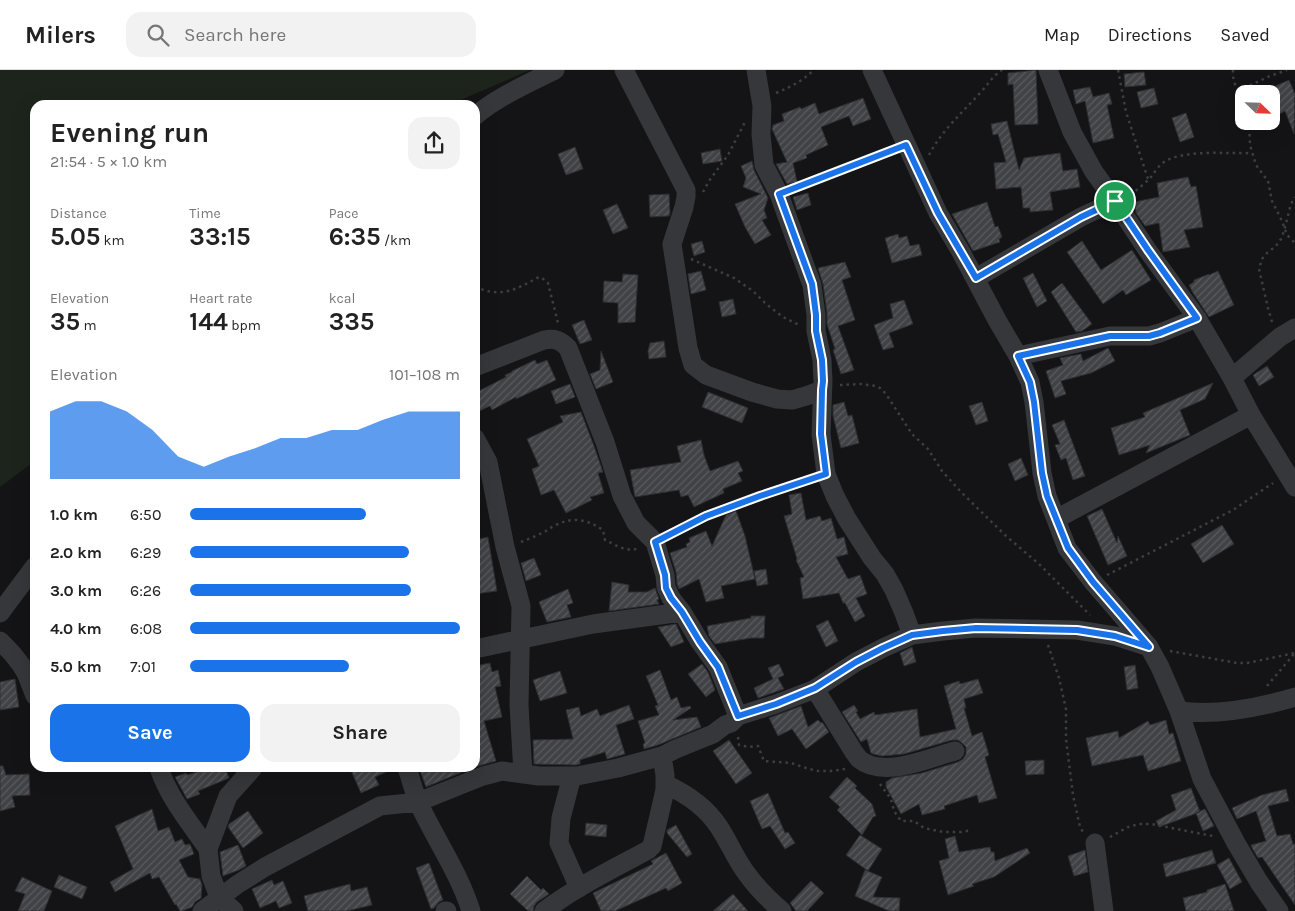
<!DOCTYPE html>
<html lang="en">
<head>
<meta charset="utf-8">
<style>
	body { margin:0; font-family:Karla,sans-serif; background:#f2f2f2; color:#222; height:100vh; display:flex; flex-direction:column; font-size:19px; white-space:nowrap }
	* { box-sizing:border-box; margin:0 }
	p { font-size:16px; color:#767676 }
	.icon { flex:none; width:28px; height:28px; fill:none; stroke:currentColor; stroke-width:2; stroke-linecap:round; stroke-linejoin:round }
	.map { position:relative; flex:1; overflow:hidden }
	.details { position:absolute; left:30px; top:30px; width:450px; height:672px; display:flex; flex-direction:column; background:#fff; border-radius:15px; box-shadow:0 5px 20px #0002 }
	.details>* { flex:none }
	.needle { width:32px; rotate:113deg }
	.tools { position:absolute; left:1235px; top:15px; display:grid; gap:10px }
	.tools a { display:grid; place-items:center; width:45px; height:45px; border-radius:10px; background:#fff; box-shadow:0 5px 20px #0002; font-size:25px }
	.pin { position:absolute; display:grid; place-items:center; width:42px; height:42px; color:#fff; margin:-21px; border:2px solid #fff; border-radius:50%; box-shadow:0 1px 5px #0007 }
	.round { display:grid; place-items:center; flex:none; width:52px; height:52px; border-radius:15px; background:#f2f2f2 }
	.head { display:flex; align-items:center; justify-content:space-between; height:85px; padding:0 20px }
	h1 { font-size:28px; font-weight:700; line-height:38px }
	.figures { display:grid; grid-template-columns:repeat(3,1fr); gap:8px; height:85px; padding:5px 20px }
	.figures div { display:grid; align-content:center }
	.figures b { font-size:25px; font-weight:700 }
	.figures small { font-size:14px; font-weight:400 }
	.figures p { font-size:14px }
	.chart { height:140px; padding:10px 20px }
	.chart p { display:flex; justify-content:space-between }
	.chart svg { width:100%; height:90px; margin-top:5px; fill:#1a73e8; opacity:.7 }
	.action { display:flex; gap:10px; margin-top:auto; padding:10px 20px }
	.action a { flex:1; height:58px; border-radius:15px; background:#1a73e8; color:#fff; font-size:20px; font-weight:700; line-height:58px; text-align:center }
	.action a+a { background:#f2f2f2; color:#222 }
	ul { padding:0 20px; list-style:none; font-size:16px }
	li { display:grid; grid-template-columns:80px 60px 1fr; align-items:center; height:38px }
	li i { height:12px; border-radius:6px; background:#1a73e8 }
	header { display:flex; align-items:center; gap:30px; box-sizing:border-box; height:70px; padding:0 25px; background:#fff; border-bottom:1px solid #e0e0e0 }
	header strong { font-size:24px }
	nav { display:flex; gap:28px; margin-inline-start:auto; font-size:18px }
	.search { width:350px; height:45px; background:#f2f2f2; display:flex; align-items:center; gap:12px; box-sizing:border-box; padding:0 18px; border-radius:15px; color:#767676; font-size:19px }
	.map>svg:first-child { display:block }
	.green { fill:#1c241c }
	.building { fill:url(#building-hatch); stroke:#2e2e32 }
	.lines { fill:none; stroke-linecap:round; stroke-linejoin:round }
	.path { stroke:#3b3e42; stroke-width:2.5; stroke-dasharray:2.5 4; stroke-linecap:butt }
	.minor { stroke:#35373b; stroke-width:19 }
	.route-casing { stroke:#fff; stroke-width:10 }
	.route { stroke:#1a73e8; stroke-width:6 }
</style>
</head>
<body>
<header>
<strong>Milers</strong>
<div class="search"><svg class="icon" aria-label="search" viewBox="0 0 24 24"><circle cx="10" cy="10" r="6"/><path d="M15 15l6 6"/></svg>Search here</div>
<nav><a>Map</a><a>Directions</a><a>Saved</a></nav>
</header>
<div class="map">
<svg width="1295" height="841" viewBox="0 0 1295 841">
	<defs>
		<pattern id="building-hatch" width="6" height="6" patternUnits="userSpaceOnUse" patternTransform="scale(1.25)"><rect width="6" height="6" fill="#404246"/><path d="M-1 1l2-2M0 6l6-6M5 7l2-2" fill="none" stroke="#595b5e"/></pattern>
	</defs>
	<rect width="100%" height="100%" fill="#141416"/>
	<path class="green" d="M0,0H530L449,35H35V391L0,417Z"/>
	<path class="building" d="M1036,0L1038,54L1015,55L1013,14L1008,15V3Z
		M1144,2L1146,15L1125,17L1124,4Z
		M1289,10L1295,24L1294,64L1285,41L1276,46L1271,38V18Z
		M1090,17L1093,27L1109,23L1112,34L1107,35L1114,68L1093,73L1085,31L1076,34L1073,20Z
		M1154,18L1158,34L1141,38L1137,22Z
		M863,28L871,49L853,56L849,46L821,57L828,75L806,85L807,88L793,93L797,112L787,114L776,94L787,92L772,59L773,55L784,51L782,44L800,37L801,39L815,33L819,44Z
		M1186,43L1194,67L1180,72L1172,48Z
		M1007,51L1019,100L1024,88L1060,83L1063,101L1077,99L1080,117L1050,122L1053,140L1030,142V138H1023L1021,117L996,119L994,93L1006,92L998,64L993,65L991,54Z
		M575,77L583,99L566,105L558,84Z
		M720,79L722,91L703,94L701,83Z
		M752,91L754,100L768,128L764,140L767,148L762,150L771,165L755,174L745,157L735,134L761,124L743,117L746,108L741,96Z
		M1188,107L1191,117L1196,116L1203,157L1184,160L1190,177L1163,182L1159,153L1145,156L1136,143L1134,132L1159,127L1157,113Z
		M808,123L811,135L797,140L793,127Z
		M669,124L670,143L669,146L650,147L649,125Z
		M987,132L995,157L998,156L1002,167L999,169L1000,172L973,181L952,144Z
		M617,134L628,158L613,164L603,140Z
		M898,164L899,168L907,166L910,176L919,174L922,185L892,193L885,168Z
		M702,171L705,182L694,186L691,174Z
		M1082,171L1101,200L1132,180L1151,210L1126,225L1123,220L1103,234L1067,182Z
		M845,192L851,207L842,210L855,250L838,256L854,300L841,304L833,280L835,279L827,254V244L823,214L818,198Z
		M701,201L706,220L691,224L688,204Z
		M1218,201L1234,235L1209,247L1193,223L1189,215L1194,212V210L1209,204V205Z
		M1033,203L1047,231L1037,237L1023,208Z
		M623,204L638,205L635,252L618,253V233L603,232L604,211L622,212Z
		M1062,213L1092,254L1082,261L1076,262L1051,222Z
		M733,229L736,244L722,247L719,232Z
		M904,230L913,254L889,263L894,277L883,280L874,255L893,248L890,234Z
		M584,250L592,270L580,274L572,255Z
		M664,271L666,287L649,289L648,281L650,273Z
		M1108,278L1115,291L1091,303L1061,311L1066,324L1055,328L1046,301L1063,295L1060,288L1081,284L1083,291Z
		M601,281L613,312L596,319L590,304L600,300Z
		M535,290L537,294L547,290L556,310L516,329V327L492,340L490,336L475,343V323L506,307L505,305L512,302V301Z
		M1267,296L1274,307L1259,316L1253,305Z
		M1213,313L1205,329L1180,340L1190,365L1146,383L1150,375L1119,385L1111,358L1145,347L1143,343Z
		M570,314L575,327L556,334L551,321Z
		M708,322L748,338L742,353L702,337Z
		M844,332L848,346L852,345L859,373L841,378L833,346V335Z
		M982,332L988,351L976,355L969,336Z
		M581,342L594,376L603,402L598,403L604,423L590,427L592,430L566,443L554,420L541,425L532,399L539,396L527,369L563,352L560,346Z
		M1064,350L1085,406L1073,410L1066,388L1061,390L1055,375L1060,374L1052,355Z
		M701,370L704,385L710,401L738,391L743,401L738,403L742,411L723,419L724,423L694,437L688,425L681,427L679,420L635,427L630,400L681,392L677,376Z
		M1021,388L1028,405L1015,411L1008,394Z
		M801,423L806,450L820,446L822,451L831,448L837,469L844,467L848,484L836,487L848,509L860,505L867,524L856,528L865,546L855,552L845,533H843L839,523L803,529L800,508L804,507L796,490L797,489L784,446L792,444L789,425Z
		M1102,439L1117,473L1118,466L1127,486L1108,495L1087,446Z
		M736,441L745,466L755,509L721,516L724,528L706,532L699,509L679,519L677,514L676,502L670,483L687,477L686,474L690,472L689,468L706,461L712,476L726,445Z
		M1222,455L1234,474L1203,493L1191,474Z
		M488,467L497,521L475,524V470Z
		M534,488L541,505L526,511L521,493Z
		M766,499L768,514L757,516L754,501Z
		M612,512L629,515L628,522H647L655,518L659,529L657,530L659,534L609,541Z
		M568,519L573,533L567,535L571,547L547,552L539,532Z
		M751,546H765L764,568H751L715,574L709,566L707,556L751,548Z
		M828,550L838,571L826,577L816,556Z
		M676,554L684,572L671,577L658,557Z
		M912,577L916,592L904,596L900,583Z
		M490,593L492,602L498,600L501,616L495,617L502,647L484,651L496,691L475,697V596Z
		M702,594L708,602L715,620L706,627L688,604Z
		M779,594L784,605L778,608L784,619L758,628L754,618L773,609L768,598Z
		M1135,595L1138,618L1127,620L1124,597Z
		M660,600L671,630L677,627L681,638L690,636L691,638L673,650L697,647L701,657L658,675L644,679L643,674L645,673L638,651L659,645L655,636L658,635L646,606Z
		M560,601L567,623L540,631L533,610Z
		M15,609L19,637L0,640V612Z
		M978,609L983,623L964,629L966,638H964L972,666L982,662L989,685L985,687L997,728L979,733L977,725L944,736L945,739L922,745L919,734L901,744L886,717V712L892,708L922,703L958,692L963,689L966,684V677L962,673L958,670H952L904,684L882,686L873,684L871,683L867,669L861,672L842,642L854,635L858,641L856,642L860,649L874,642L875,645L917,639L920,667L956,659L944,616L959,611L960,614Z
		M629,635L634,649L616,655L625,684L607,689L605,682L580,690V694L576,695L534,694L533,670L573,669L566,640L579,637L581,646L597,639L600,646Z
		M801,636L808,657L818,650L821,653L822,652L829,662L806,679L792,659L778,666L769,648Z
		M1166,650L1169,664L1173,663L1181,691L1148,701L1143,685L1092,696L1086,668L1118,661L1119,668L1148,651L1150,655Z
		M729,670L752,703L736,714L713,681Z
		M1044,690V704L1026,705L1025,691Z
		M0,696H3L6,705L29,704L30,725L12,726L15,737L0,741Z
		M211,698H225L229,708L198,721L200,724L187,729L175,707L186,703L187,705Z
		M350,698H395L375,707L379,715L361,723Z
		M419,698H472L426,717Z
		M847,707L857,716L855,718L872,734L876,746L873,747L862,765L837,740L840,737L829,727Z
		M1191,718L1200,742L1159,757L1156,751L1176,740L1171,725Z
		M1286,719L1289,731L1268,736L1277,766L1290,764L1293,774H1295V835L1262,787L1258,788L1252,778L1251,775L1266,771L1256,741L1237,749L1232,738L1262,725Z
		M768,723L785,763L788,762L795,773L785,779L770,756L762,759L750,731Z
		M152,739L158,761L169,757L175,772L182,769L185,775L190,774L194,784L179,790L188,807L200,809L202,815L201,828L195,832L192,837L182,841H180L176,834L175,835L159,807L152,809L150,803L115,822L110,812L133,799L115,756Z
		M1205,739L1214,756L1203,761L1196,743Z
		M248,741L263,763L243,778L228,757L229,754Z
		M586,753L607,755L606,767L585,765Z
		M676,755L692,784L687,787L667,763V760Z
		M860,765L882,779L868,801L846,785Z
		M955,766L959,782L990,777L991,782H994L995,791L1027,778L1030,783L994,807L972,814L974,816L948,825L939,791L949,788L945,769Z
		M238,775L246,796L239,800L223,806L220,782Z
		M1085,780L1088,802L1074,806L1068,786Z
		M1212,780L1216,793L1166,807L1163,794Z
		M666,783L682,813L668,821L666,818L615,841H601L593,823L653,794L651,791Z
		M1229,788L1242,812L1230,819L1217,795Z
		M429,793L443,830L439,832L434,838L431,839L416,798Z
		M865,800L882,807L873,827L900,828L899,841H889L855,826Z
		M59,805L87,817L82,829L54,817Z
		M527,806L541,820L543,818L549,824L537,832L534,836L533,841H528L510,824Z
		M22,807L52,821L44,841H18L25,824L15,821Z
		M272,810L274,815L283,811L292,833L279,838L276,831L260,838L252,819Z
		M811,811L824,823L807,841H796L790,833Z
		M350,814L351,821L367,817L372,835L347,841H308L304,826Z
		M1225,814L1234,841H1186L1183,828L1207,822V820Z
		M733,824L748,841H713Z"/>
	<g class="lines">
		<path class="path" d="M1118,0L1126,42L1148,109
			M1233,0C1232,12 1238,21 1244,31
			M1238,21L1270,6L1287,0
			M776,23C791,17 802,11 814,0
			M1249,51L1250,75L1256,95L1268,111L1272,131L1282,151L1287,165L1295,173
			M929,85C942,60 962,43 981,22C988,14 993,6 1002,0
			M793,119L893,80
			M703,122L709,111L728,85L745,52
			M1130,124C1138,120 1145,113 1151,107C1155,102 1158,96 1164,92C1184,79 1228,84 1252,83
			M691,189L734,208L753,221L766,234L783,247L801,256
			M475,217C502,228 515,220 539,207L542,208L548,213L558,253
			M1272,252L1268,238L1259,199L1262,189L1267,183L1276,176L1281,169L1284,161L1291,134L1295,127
			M840,315L861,314L876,316L880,318L886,324L912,364L928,379L942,401L962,423L1006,466L1039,494L1090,545
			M668,465L706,446L812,409
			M521,472C529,469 538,465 546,461C549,459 552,457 556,455C574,446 588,450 603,460L605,470C616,475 627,483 639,478
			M1107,505L1233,440L1273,413
			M1048,575L1059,608L1066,639V669L1073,725L1080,757L1083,762
			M1170,581L1237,593H1247L1295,583
			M1267,616L1294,584
			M738,667L739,675L749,677L758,676L764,691L791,693L809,699L818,701H831L845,699
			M880,714L891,729L894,741L901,751H914L924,758L943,762H961L972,760
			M1110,767L1128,757L1139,754H1151L1213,766"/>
		<path class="minor" d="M624,0L686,120V127L684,137L672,174L688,278L693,295L706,305L752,322L777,329L792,330L806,326L822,320
			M756,0L762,36L761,64L764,95L779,124L812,215L816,245V261L822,290L823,311L821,364L826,404L835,426L847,449L872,488L885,504L894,520L904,543L912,565
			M872,0L938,143L961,182L997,250L1018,286L1030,312L1034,332L1042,403L1047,426L1067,478L1093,512L1149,577L1160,597L1179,641L1202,709L1236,773L1259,812L1279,841
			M1048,0L1072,62L1094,102L1115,131L1148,181L1197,248L1232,308L1251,345L1295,417
			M475,46C497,27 529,13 555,0
			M976,208L1081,147L1115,131
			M1018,286L1110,266H1149L1160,263L1197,248
			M475,297L544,270C555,268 560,270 568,278L605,372L622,426L636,453L655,472L665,505L666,517L671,528L682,542L700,572L718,597L738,646
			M1232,308L1280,267L1295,258
			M475,368L488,392L505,477L521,536L519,635L523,703
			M1056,449L1251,345
			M0,543L35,496
			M0,571C10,581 19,590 26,603C29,610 32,618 35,626
			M475,579L593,554L682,542
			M815,619L852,679C854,683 857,686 859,689C883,709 929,688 955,681
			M1179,641C1218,646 1258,638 1295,627
			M159,698C169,728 190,753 208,779
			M407,698C411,709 414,723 419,734C436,770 459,803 471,841
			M572,706L561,748L559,773L579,818
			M665,714C687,724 706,737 719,757C729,772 736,790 747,804C757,818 769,830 782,841
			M1095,773L1104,841
			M202,841L238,814L265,797L380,736L418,732L483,706L502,701L539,706H577L618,698L662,686L676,679L713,664L725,655L731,653L738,646L776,634L815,619L856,592L883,578L912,565L943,561L976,558L1077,560L1115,566L1149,577
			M234,841L219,827L211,806L208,779L228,726L253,698
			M445,841H447
			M544,841C576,817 613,799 648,780L652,776L665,720V705L662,686"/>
	</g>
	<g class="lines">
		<g class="route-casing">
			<path id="route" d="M906,75L938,143L976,208L1081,147L1115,131L1148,180L1197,248L1160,263L1149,266H1110L1018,286L1030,312L1034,332L1042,403L1047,426L1068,478L1093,512L1149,577L1115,566L1077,560L976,558L943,561L912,565L883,578L856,592L815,618L776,634L738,646L718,597L700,572L682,542L671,528L666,518L665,505L655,472L706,446L760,426L826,404L821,364L822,320L823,311L822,290L816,261V245L812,214L779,124Z"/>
		</g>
		<use href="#route" class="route"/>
	</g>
</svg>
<div class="tools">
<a><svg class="needle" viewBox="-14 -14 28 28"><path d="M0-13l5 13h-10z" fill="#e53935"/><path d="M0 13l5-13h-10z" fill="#767676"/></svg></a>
</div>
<div class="pin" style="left:1115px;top:131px;background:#1e9e55"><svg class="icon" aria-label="arrive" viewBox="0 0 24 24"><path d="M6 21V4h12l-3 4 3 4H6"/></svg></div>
<section class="details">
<div class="head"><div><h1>Evening run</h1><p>21:54 · 5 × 1.0 km</p></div><a class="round"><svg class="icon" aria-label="share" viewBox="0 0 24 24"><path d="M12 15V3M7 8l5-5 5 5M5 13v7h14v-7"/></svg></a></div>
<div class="figures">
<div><p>Distance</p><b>5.05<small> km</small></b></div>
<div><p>Time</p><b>33:15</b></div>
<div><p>Pace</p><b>6:35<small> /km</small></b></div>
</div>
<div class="figures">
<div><p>Elevation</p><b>35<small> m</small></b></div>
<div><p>Heart rate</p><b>144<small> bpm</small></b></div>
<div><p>kcal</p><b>335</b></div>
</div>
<div class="chart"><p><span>Elevation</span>101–108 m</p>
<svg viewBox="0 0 160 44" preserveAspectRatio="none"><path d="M0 44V11L10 6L20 6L30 11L40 20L50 33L60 38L70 33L80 29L90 24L100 24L110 20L120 20L130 15L140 11L150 11L160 11V44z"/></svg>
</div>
<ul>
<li><b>1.0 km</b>6:50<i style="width:65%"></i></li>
<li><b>2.0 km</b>6:29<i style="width:81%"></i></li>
<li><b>3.0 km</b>6:26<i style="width:82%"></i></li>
<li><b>4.0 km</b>6:08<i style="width:100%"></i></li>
<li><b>5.0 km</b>7:01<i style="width:59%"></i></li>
</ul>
<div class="action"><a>Save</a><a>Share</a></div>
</section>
</div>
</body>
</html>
